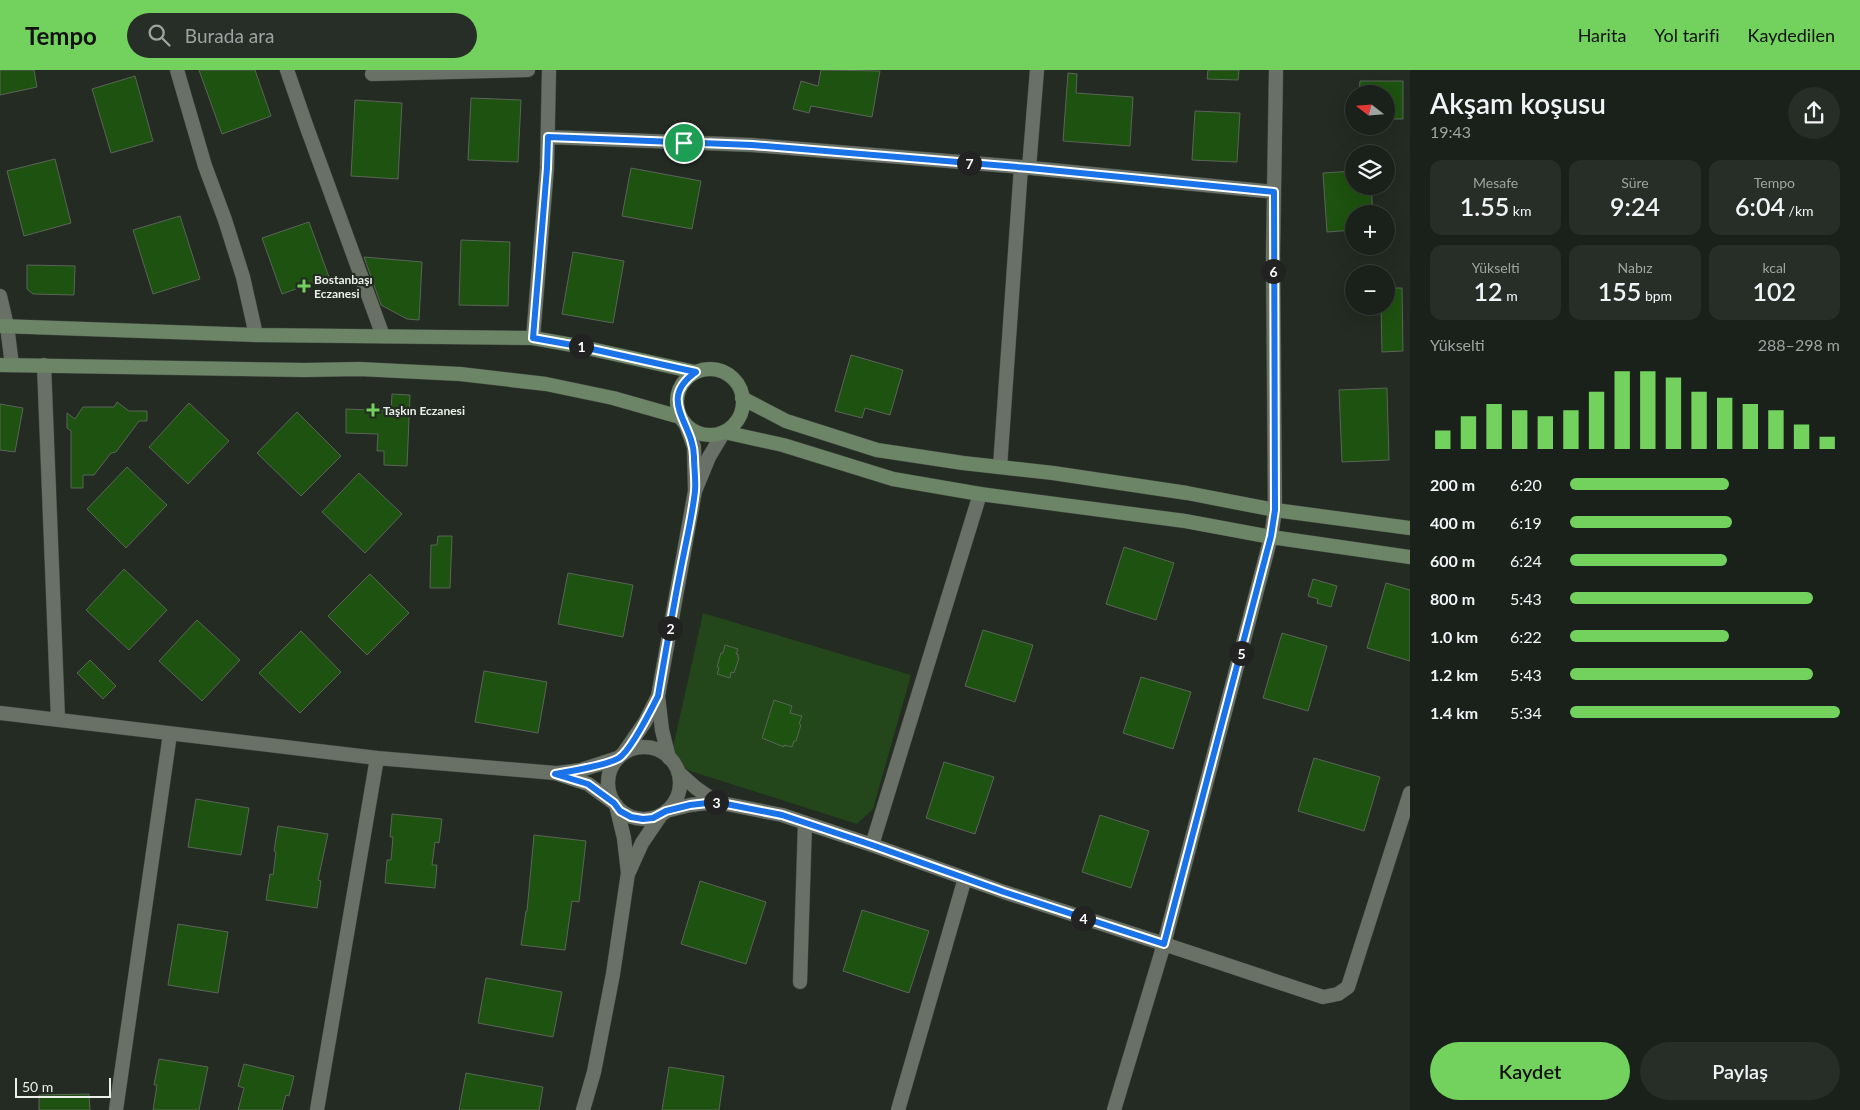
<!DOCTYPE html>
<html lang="tr">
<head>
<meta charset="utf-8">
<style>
	body { margin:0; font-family:Lato,sans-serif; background:#272d27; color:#f1f3f6; height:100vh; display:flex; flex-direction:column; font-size:19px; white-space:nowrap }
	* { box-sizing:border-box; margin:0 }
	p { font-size:16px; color:#9fa3a2 }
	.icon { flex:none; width:28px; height:28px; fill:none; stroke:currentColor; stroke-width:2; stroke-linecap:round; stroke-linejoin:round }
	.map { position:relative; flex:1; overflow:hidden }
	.side { display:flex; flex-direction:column; background:#1a201a; width:450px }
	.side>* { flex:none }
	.needle { width:32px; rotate:287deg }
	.fabs { position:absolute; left:1345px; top:15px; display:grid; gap:10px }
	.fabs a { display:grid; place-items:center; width:50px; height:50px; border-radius:50%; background:#1a201a; box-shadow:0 5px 20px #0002,0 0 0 1px #383e39; font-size:25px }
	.scale { position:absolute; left:15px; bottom:12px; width:96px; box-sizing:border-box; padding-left:5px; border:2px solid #eaefe9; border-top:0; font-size:14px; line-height:18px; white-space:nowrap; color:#eaefe9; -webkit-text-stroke:4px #232b22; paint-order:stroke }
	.pin { position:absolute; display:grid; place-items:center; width:42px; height:42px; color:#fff; margin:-21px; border:2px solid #fff; border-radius:50%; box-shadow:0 1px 5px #0007 }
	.km { position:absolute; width:25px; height:25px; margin:-12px; border-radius:50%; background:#222; color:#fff; font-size:14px; line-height:25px; text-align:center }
	.round { display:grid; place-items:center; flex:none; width:52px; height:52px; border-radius:26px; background:#272d27 }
	.head { display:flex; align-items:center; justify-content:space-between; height:85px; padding:0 20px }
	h1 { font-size:28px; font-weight:600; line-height:38px }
	.stats { display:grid; grid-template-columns:repeat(3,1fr); gap:8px; height:85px; padding:5px 20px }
	.stats div { display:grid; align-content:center; border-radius:12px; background:#272d27; text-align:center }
	.stats b { font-size:25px; font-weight:600 }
	.stats small { font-size:14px; font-weight:400 }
	.stats p { font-size:14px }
	.chart { height:140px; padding:10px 20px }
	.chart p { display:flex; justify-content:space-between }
	.chart svg { width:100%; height:90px; margin-top:5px; stroke:#73d25d; stroke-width:6 }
	.button { display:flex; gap:10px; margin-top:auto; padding:10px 20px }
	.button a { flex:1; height:58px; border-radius:30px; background:#73d25d; color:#111; font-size:20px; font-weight:600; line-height:58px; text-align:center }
	.button a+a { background:#272d27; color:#f1f3f6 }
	ul { padding:0 20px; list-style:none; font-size:16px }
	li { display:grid; grid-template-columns:80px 60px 1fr; align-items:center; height:38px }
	li i { height:12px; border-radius:6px; background:#73d25d }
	header { display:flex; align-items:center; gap:30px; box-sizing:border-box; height:70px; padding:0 25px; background:#73d25d; color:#111 }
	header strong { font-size:24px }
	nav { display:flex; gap:28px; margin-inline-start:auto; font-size:18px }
	.search { width:350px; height:45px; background:#272d27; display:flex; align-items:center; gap:12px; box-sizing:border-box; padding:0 18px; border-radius:28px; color:#9fa3a2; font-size:19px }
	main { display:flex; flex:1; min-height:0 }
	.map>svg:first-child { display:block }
	.green { fill:#23471a }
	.building { fill:#1e5210; stroke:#5b6459 }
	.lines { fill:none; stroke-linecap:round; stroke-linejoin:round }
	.minor-casing { stroke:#424840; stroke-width:15 }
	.tertiary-casing { stroke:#424840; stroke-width:15 }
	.secondary-casing { stroke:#424840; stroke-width:15 }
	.minor { stroke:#697167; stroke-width:14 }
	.tertiary { stroke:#697167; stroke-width:14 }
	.secondary { stroke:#6d8567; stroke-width:14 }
	.route-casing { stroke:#fff; stroke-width:10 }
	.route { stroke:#1a73e8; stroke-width:6 }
	.poi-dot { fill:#73d25d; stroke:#232b22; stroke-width:2 }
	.labels { text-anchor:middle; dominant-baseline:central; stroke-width:4.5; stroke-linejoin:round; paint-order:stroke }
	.poi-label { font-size:12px; font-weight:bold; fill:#eaefe9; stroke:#232b22; text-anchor:start }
</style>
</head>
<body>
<header>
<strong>Tempo</strong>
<div class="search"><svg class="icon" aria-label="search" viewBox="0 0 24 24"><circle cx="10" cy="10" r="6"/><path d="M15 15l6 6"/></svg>Burada ara</div>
<nav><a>Harita</a><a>Yol tarifi</a><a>Kaydedilen</a></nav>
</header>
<main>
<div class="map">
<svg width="1410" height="1040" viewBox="0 0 1410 1040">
	<rect width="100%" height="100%" fill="#232b22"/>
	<path class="green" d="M703,543L911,605L873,739L857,754L706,706C688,700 680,700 672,682Z"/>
	<path class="building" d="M0,0H34L37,17L0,25Z
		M199,0H255L271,46L222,64Z
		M821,0L880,1L872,47L811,36L809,43L793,39L801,11L818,16Z
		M1208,0H1239L1238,10L1207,9Z
		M1068,3L1077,4L1076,23L1133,27L1130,76L1063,71Z
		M135,6L153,71L111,83L92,19Z
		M1360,11H1403V49H1386V24H1359Z
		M471,28L521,30L518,92L468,90Z
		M355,30L402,33L398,109L351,106Z
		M1195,41L1240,43L1237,92L1192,90Z
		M55,89L71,153L24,166L7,101Z
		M631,98L701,111L692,159L622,146Z
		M1354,101V116H1371L1373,144H1354V160L1327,162L1323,103Z
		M180,146L200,209L153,224L133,160Z
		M309,152L329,207L282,224L262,168Z
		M461,170L510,172L508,236L459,235Z
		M573,182L624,191L613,253L562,244Z
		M364,187L422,192L419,250L407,249L381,235Z
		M27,195L75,196L74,225L33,224L27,219Z
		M1386,218H1402L1403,281L1382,282L1381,236H1386Z
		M851,285L903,300L890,345L865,338L862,348L835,341Z
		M1387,318L1389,390L1342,392L1339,320Z
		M392,324L410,325L407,396L384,395V381H377L378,364L346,363V339L391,341Z
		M117,332L129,341H147V351H139L116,382L111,383L94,405H83V418H71V361L67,358V343L75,349L83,337H114Z
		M189,333L229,371L188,414L149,377Z
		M0,334L23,338L15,382L0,380Z
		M297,342L341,386L301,426L257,383Z
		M127,397L167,435L126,478L87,439Z
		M359,403L402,444L365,483L322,442Z
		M438,466H452L450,518H430L431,475H437Z
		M1124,477L1174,493L1156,550L1106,534Z
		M124,499L167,540L129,580L86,540Z
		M568,503L633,515L623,567L558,554Z
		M370,504L409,543L367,585L328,546Z
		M1313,509L1337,516L1331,537L1317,533L1318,529L1308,526Z
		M1386,513L1410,520V591L1367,578Z
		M197,550L240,590L202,631L159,591Z
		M983,560L1033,575L1015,632L965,616Z
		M301,561L341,602L300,643L259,603Z
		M1282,563L1327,576L1308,641L1263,628Z
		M725,575L738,579L736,584H738V588H739L734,603L731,602L730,608L717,604L719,598L717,597L721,583H723Z
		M90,590L116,616L103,629L77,603Z
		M484,601L547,612L538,663L475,652Z
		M1141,607L1191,622L1173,679L1123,663Z
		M774,630L792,636L790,643L802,646L799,654L801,655L796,671H794L792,677L784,675V677L762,668Z
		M1314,688L1380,707L1364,761L1298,741Z
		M944,692L994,707L975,764L926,748Z
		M196,729L249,738L241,785L188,777Z
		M392,744L442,749L439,773L435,772L432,795H437L435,818L385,813L387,790H391L393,767H390Z
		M1100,745L1149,761L1131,818L1082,802Z
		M278,756L328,764L318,810L321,811L317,838L266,830L270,804L273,805L276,782L274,781Z
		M534,765L586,771L579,832L572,831L565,880L521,875L526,841H527Z
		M700,811L766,832L746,894L681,874Z
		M862,840L929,861L909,923L843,901Z
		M178,854L228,862L218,923L168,915Z
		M486,908L562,922L553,967L478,953Z
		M159,989L208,997L199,1040H153L157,1015H154Z
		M244,994L294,1006L289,1026L286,1025L282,1040H238L244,1018L238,1016Z
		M669,997L724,1006L719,1040H662Z
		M466,1003L543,1017L539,1040H459Z
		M89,1024L90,1040H39V1025Z"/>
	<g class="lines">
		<g class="minor-casing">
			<path id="minor" d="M177,0L205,96L225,150L243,207L256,265
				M287,0L306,55L383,266
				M372,4L528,0
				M548,67L752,75L1021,97L1000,397
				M1021,97L1274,122
				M1029,98L1037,0
				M0,226L7,256
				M533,268L547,98L549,0
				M44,295L58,649
				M686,355L694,377L695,421L709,387L724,362
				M658,626L662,660L669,688
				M0,643L377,688L555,703L588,714L614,733
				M608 713a36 36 0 1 1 72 0a36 36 0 1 1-72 0Z
				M623,684L645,652L658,626L695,421
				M678,702L696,718L716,732
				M558,703L581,700L618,688
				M666,741L690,735L716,732L782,745L872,775L1004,822L1164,874L1271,467L1275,440L1273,185L1276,0
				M872,775L980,424
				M629,802L642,773L661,745
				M800,912L805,753
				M116,1040L170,664
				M317,1040L377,688
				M583,1040L594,1002L613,904L628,803L624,768L616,735
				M898,1040L965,808
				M1114,1040L1164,874L1323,927L1338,924L1348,917L1410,723"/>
		</g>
		<g class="tertiary-casing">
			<path id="tertiary" d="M7,256L12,295"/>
		</g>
		<g class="secondary-casing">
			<path id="secondary" d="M0,256L256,265L533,268L578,276L695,302
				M0,295L305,300L359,299L460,304L546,314L613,328L680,347
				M677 332a33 33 0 1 1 66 0a33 33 0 1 1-66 0Z
				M742,328L786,351L877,380L963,393L1053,403L1187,423L1275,440L1410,458
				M724,362L783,375L893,409L980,424L1185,451L1271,467L1410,487"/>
		</g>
		<use href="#minor" class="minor"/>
		<use href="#tertiary" class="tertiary"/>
		<use href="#secondary" class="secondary"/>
	</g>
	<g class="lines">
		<g class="route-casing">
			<path id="route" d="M548,67L752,75L1029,98L1274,122L1275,440L1271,466L1164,874L1004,822L872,775L782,745L716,732L690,735L666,741L653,748L643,749L631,747L620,741L614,733L588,714L555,704C571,701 605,696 619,688C631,680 651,640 658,626C665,585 672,544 680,503C685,476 692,448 695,421C696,410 694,398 694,387C694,353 656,330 696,302L578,276L533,268L547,98Z"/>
		</g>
		<use href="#route" class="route"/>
	</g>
	<g class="poi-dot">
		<path d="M301.5 208.5h5v5h5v5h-5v5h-5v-5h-5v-5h5z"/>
		<path d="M370.5 332.5h5v5h5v5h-5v5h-5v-5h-5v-5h5z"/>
	</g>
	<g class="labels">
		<g class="poi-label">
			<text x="314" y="209">Bostanbaşı<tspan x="314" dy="14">Eczanesi</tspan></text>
			<text x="383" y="340">Taşkın Eczanesi</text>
		</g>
	</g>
</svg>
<div class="fabs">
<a><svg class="needle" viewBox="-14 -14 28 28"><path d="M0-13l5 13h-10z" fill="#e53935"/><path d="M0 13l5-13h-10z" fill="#9fa3a2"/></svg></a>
<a><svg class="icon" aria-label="layers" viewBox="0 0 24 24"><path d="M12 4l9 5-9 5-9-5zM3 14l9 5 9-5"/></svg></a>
<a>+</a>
<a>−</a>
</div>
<div class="scale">50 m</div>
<div class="pin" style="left:684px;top:73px;background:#1e9e55"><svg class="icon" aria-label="arrive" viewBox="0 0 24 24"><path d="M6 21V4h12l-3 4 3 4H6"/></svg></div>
<b class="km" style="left:581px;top:276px">1</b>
<b class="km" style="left:670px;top:558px">2</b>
<b class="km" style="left:716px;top:732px">3</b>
<b class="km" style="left:1083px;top:848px">4</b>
<b class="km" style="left:1241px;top:583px">5</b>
<b class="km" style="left:1273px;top:201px">6</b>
<b class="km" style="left:969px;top:93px">7</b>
</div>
<section class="side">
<div class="head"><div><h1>Akşam koşusu</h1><p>19:43</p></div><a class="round"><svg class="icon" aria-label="share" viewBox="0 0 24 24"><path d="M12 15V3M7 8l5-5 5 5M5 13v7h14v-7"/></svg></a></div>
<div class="stats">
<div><p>Mesafe</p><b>1.55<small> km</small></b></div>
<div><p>Süre</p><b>9:24</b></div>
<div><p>Tempo</p><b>6:04<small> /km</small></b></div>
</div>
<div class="stats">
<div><p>Yükselti</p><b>12<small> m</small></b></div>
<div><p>Nabız</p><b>155<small> bpm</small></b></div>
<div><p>kcal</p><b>102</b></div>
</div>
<div class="chart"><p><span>Yükselti</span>288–298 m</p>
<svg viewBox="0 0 160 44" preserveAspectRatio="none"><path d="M5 44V35M15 44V28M25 44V22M35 44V25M45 44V28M55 44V25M65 44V16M75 44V6M85 44V6M95 44V9M105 44V16M115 44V19M125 44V22M135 44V25M145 44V32M155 44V38"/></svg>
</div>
<ul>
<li><b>200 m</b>6:20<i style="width:59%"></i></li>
<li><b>400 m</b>6:19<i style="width:60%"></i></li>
<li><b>600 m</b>6:24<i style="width:58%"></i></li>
<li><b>800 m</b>5:43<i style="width:90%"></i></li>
<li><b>1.0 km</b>6:22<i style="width:59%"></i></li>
<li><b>1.2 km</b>5:43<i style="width:90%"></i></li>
<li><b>1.4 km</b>5:34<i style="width:100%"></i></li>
</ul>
<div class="button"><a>Kaydet</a><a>Paylaş</a></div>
</section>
</main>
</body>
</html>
